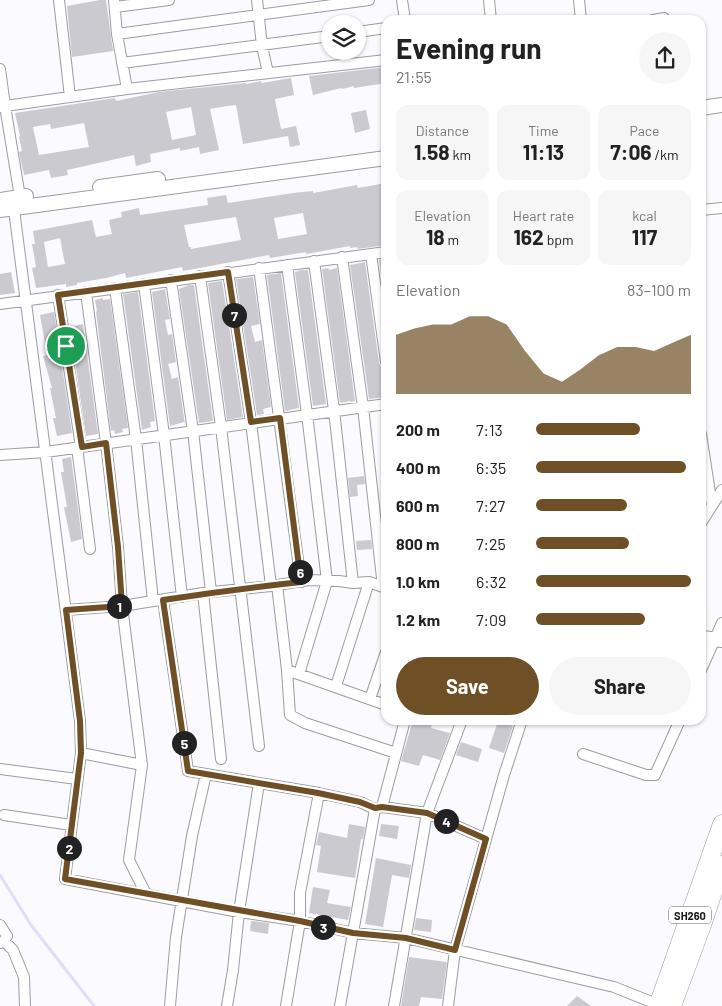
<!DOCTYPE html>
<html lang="en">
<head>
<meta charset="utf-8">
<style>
	body { margin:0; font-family:Barlow,sans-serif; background:#f6f6f6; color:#222; height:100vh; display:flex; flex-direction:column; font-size:19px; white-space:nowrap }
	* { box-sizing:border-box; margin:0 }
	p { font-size:16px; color:#767676 }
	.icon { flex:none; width:28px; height:28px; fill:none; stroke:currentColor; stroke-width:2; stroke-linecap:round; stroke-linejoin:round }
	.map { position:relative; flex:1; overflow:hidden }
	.sheet { position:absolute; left:381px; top:15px; width:325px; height:710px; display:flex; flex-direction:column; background:#fff; border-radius:15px; box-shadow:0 1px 4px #0004 }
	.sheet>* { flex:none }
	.fabs { position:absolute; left:321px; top:15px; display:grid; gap:10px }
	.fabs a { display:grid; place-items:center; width:45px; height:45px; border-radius:50%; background:#fff; box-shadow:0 1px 4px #0004; font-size:25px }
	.pin { position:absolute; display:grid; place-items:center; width:42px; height:42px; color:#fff; margin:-21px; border:2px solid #fff; border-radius:50%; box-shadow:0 1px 5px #0007 }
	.km { position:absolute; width:25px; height:25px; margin:-12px; border-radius:50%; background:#222; color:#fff; font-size:14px; line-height:25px; text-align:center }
	.round { display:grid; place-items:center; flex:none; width:52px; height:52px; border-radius:26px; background:#f6f6f6 }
	.head { display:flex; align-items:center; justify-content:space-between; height:85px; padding:0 15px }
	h1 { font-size:28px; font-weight:700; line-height:38px }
	.metrics { display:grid; grid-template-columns:repeat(3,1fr); gap:8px; height:85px; padding:5px 15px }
	.metrics div { display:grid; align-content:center; border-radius:12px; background:#f6f6f6; text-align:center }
	.metrics b { font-size:21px; font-weight:700 }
	.metrics small { font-size:14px; font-weight:400 }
	.metrics p { font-size:14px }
	.chart { height:140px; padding:10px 15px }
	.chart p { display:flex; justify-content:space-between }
	.chart svg { width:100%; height:90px; margin-top:5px; fill:#6f4f25; opacity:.7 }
	.cta { display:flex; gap:10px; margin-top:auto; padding:10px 15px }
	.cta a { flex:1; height:58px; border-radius:30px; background:#6f4f25; color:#fff; font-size:20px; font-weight:700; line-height:58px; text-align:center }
	.cta a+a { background:#f6f6f6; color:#222 }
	ul { padding:0 15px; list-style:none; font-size:16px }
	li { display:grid; grid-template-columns:80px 60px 1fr; align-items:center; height:38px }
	li i { height:12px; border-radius:6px; background:#6f4f25 }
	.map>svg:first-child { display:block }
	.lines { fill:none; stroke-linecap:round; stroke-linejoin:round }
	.stream { stroke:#e3dbfa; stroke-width:3 }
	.building { fill:#cbcad0; fill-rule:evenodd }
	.street-casing { stroke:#9d9ca2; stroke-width:12 }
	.secondary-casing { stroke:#9d9ca2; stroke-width:16 }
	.highway-casing { stroke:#9d9ca2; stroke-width:19 }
	.street { stroke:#fff; stroke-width:10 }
	.secondary { stroke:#fff; stroke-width:14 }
	.highway { stroke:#fff; stroke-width:18 }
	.route-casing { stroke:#fff; stroke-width:10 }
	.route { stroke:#6f4f25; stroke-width:6 }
	.labels { text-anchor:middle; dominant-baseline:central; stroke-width:5; stroke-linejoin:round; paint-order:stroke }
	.shield { fill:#fff; stroke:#5d5d5e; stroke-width:1 }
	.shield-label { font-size:11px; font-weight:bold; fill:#181719 }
</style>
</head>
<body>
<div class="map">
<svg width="722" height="1006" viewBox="0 0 722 1006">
	<rect width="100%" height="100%" fill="#fbfafe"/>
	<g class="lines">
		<path class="stream" d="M0,875L31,925L94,1006"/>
	</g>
	<path class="building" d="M100,0H106L113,51L72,57L67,6Z
		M386,67V83L354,88V86L342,89L341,88L313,95L309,76Z
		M291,78L294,95L275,99V100L281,129L296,126L300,145L290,147L288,136L243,144L236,105L227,106L210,109L219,150L200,154L199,147L180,151V148L150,154L151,162L136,166L134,155L67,170L68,175L51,178L49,170L24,175L19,152L22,151L19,137L20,136L15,113L115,98L116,101L159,92L246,83V84L261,81L262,83ZM191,107L196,135L172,140L166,112ZM84,123L89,147L39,155L33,127L50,124L51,129Z
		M366,110L370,129L355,133L351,113Z
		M386,183V245L358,249L357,247L350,248V246L306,254V252L270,258L269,255L183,271L182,267L126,278L125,273L106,278L77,283V285L66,287V284L36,288L32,268L36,267L32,244H35L33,231L92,220L96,237L112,234L109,220L122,217L121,212L139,208L140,215L208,205L207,198L226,195L228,203L293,193L313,191V193L357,185L358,188ZM303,213L307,234L278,239L274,218ZM236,217L241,240L191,249V247H189L184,225ZM60,238L65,264L48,267L44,242Z
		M386,259V314L379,260Z
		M365,262L379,363L381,367L386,369V378L385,379L386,397L369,399L350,265Z
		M328,268L329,270L337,268L355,401L351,402V401L340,403L322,269Z
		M302,270H308L326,404L313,406L295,272Z
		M11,272L15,293L0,295V274Z
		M281,273L299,408L285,411L267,275Z
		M253,277L260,324L251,326L255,342L262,340L271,407L263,409L264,414L257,415L236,279Z
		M222,281L243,417L227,420L208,283Z
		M189,285H194L213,421L199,423L179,289Z
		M165,289L170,319L165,320L168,335L172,334L176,362L168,364L172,379L178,377L185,425L184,422L170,426L152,292Z
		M138,292L155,421L150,422L151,427L142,430L123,294Z
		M103,298V300L110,299L128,428L122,429L123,432L115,434L114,430L111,431L96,312L97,311L95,300Z
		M54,312L72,433L57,436L53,418H56L50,388H52L43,356L47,355L40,315Z
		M83,324L98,434L86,436L70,327Z
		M71,457L82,539L71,542L64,507H67L61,472H64L62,459Z
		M364,476L365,484L357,485L358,496L350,497L348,478Z
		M371,540L372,549L357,550L356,541Z
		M413,720H422L432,723L431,728L450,733L440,760L423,755L419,766L401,761Z
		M498,721L513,726L504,753L489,748Z
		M461,742L482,749L478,762L456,755Z
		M349,824L365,827L363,839H361L355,878L317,872L321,846L316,845L319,832L347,838Z
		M381,824L399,826L397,839L379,836Z
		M376,858L411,865L409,878L392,875L383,927L365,924Z
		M313,887L330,890L327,903L351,907L348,920L309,913Z
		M416,918L432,920L431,932L414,930Z
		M251,921L269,923L268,934L250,931Z
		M409,957L447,962L442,999L421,997L419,1006H401Z
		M577,996L591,1006H567Z"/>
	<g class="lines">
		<g class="street-casing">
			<path id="street" d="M59,0L70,97
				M114,0L117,34L127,89
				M257,0L262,46L268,73
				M402,0L405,20
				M489,0L491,20
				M579,0L581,20
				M115,7L169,0
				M653,20L664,18
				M358,32L386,28
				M117,34L369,0
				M122,63L330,36
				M0,69L5,106L0,107
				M20,197L5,106L127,89L386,60
				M13,202L80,721L81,753L65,879L239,912L300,921L353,933L406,938L614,987L659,1005
				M701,210L722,208
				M371,254L386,362
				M342,257L363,407L383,587
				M314,261L334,410L353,583
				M287,265L307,414L327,581L299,674
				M259,268L301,582
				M228,272L251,422L271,586
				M200,276L221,427L259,746
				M171,280L193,431L211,592
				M144,284L164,435L182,597
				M115,288L136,439L153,601
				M58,295L81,447
				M0,304L386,252
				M701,434L712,506
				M77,447L90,549
				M0,455L46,452L386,404
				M701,523L722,490
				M277,585L287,670L386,705
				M203,593L221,759
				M163,600L188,771L319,793L360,802L375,809L382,807L405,720
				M66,610L122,606L203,593L271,586L309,580L339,581L353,583L369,582L386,588
				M287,670L290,715L305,723L396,753
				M701,670L722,623
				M336,686L369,582
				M370,699L386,652
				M81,753L142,765L122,606L118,547L106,443L86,292
				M583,754L646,775H655L680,720
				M142,765L129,860L146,894
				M0,769L77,779
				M382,807L427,813L486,839
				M4,815L71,825
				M0,925L7,936L4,941L0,943
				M4,941L13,950L24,977L25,1006
				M170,1006L176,937L192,836L206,774
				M227,1006L233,970L239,912L259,783
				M286,1006L300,921V893L319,793
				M340,1006L375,809
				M394,1006L427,813L462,720
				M448,1006L455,950L504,775L522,720"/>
		</g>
		<g class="secondary-casing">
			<path id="secondary" d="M701,108L722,105
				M100,187L158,179
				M0,200L26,196
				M0,210L386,158
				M701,638L722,640"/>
		</g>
		<g class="highway-casing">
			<path id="highway" d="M658,1006L722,824
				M672,1006L702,925L722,865"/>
		</g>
		<use href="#street" class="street"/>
		<use href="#secondary" class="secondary"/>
		<use href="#highway" class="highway"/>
	</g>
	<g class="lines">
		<g class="route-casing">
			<path id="route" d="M228,272L251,422L280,418L301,582C255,587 209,593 163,600L188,771L318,793L360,802L375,808L382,807L427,813L486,839L455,950L406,938L353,933L300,921L65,879L81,753L80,721L66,610L122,606L118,547L106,443L82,447L58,295Z"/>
		</g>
		<use href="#route" class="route"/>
	</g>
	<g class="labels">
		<rect class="shield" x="669" y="906.5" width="42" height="17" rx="4"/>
		<g class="shield-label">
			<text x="690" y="915">SH260</text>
		</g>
	</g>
</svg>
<div class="fabs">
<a><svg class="icon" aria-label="layers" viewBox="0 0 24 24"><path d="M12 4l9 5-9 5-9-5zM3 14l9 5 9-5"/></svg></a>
</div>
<div class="pin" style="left:66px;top:346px;background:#1e9e55"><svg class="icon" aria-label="arrive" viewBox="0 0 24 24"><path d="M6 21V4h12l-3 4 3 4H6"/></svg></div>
<b class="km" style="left:119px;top:606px">1</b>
<b class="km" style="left:69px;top:848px">2</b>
<b class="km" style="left:323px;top:927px">3</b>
<b class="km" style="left:446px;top:821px">4</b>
<b class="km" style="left:184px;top:743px">5</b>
<b class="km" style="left:300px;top:572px">6</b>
<b class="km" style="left:234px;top:315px">7</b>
<section class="sheet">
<div class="head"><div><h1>Evening run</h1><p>21:55</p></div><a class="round"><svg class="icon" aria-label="share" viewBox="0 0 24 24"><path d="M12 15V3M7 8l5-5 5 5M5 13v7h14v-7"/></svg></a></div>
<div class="metrics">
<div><p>Distance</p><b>1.58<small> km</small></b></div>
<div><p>Time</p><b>11:13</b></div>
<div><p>Pace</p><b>7:06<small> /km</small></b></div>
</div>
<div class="metrics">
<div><p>Elevation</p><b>18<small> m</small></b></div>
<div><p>Heart rate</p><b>162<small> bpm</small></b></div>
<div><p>kcal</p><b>117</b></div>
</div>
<div class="chart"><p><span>Elevation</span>83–100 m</p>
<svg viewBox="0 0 160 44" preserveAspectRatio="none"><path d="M0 44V15L10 12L20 10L30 10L40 6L50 6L60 10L70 23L80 34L90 38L100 32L110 25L120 21L130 21L140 23L150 19L160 15V44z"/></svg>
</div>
<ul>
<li><b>200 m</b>7:13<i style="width:67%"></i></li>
<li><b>400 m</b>6:35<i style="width:97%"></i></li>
<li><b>600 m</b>7:27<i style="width:59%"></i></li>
<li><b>800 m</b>7:25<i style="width:60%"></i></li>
<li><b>1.0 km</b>6:32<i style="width:100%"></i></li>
<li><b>1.2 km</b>7:09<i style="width:70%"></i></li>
</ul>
<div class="cta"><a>Save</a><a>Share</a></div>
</section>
</div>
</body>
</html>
